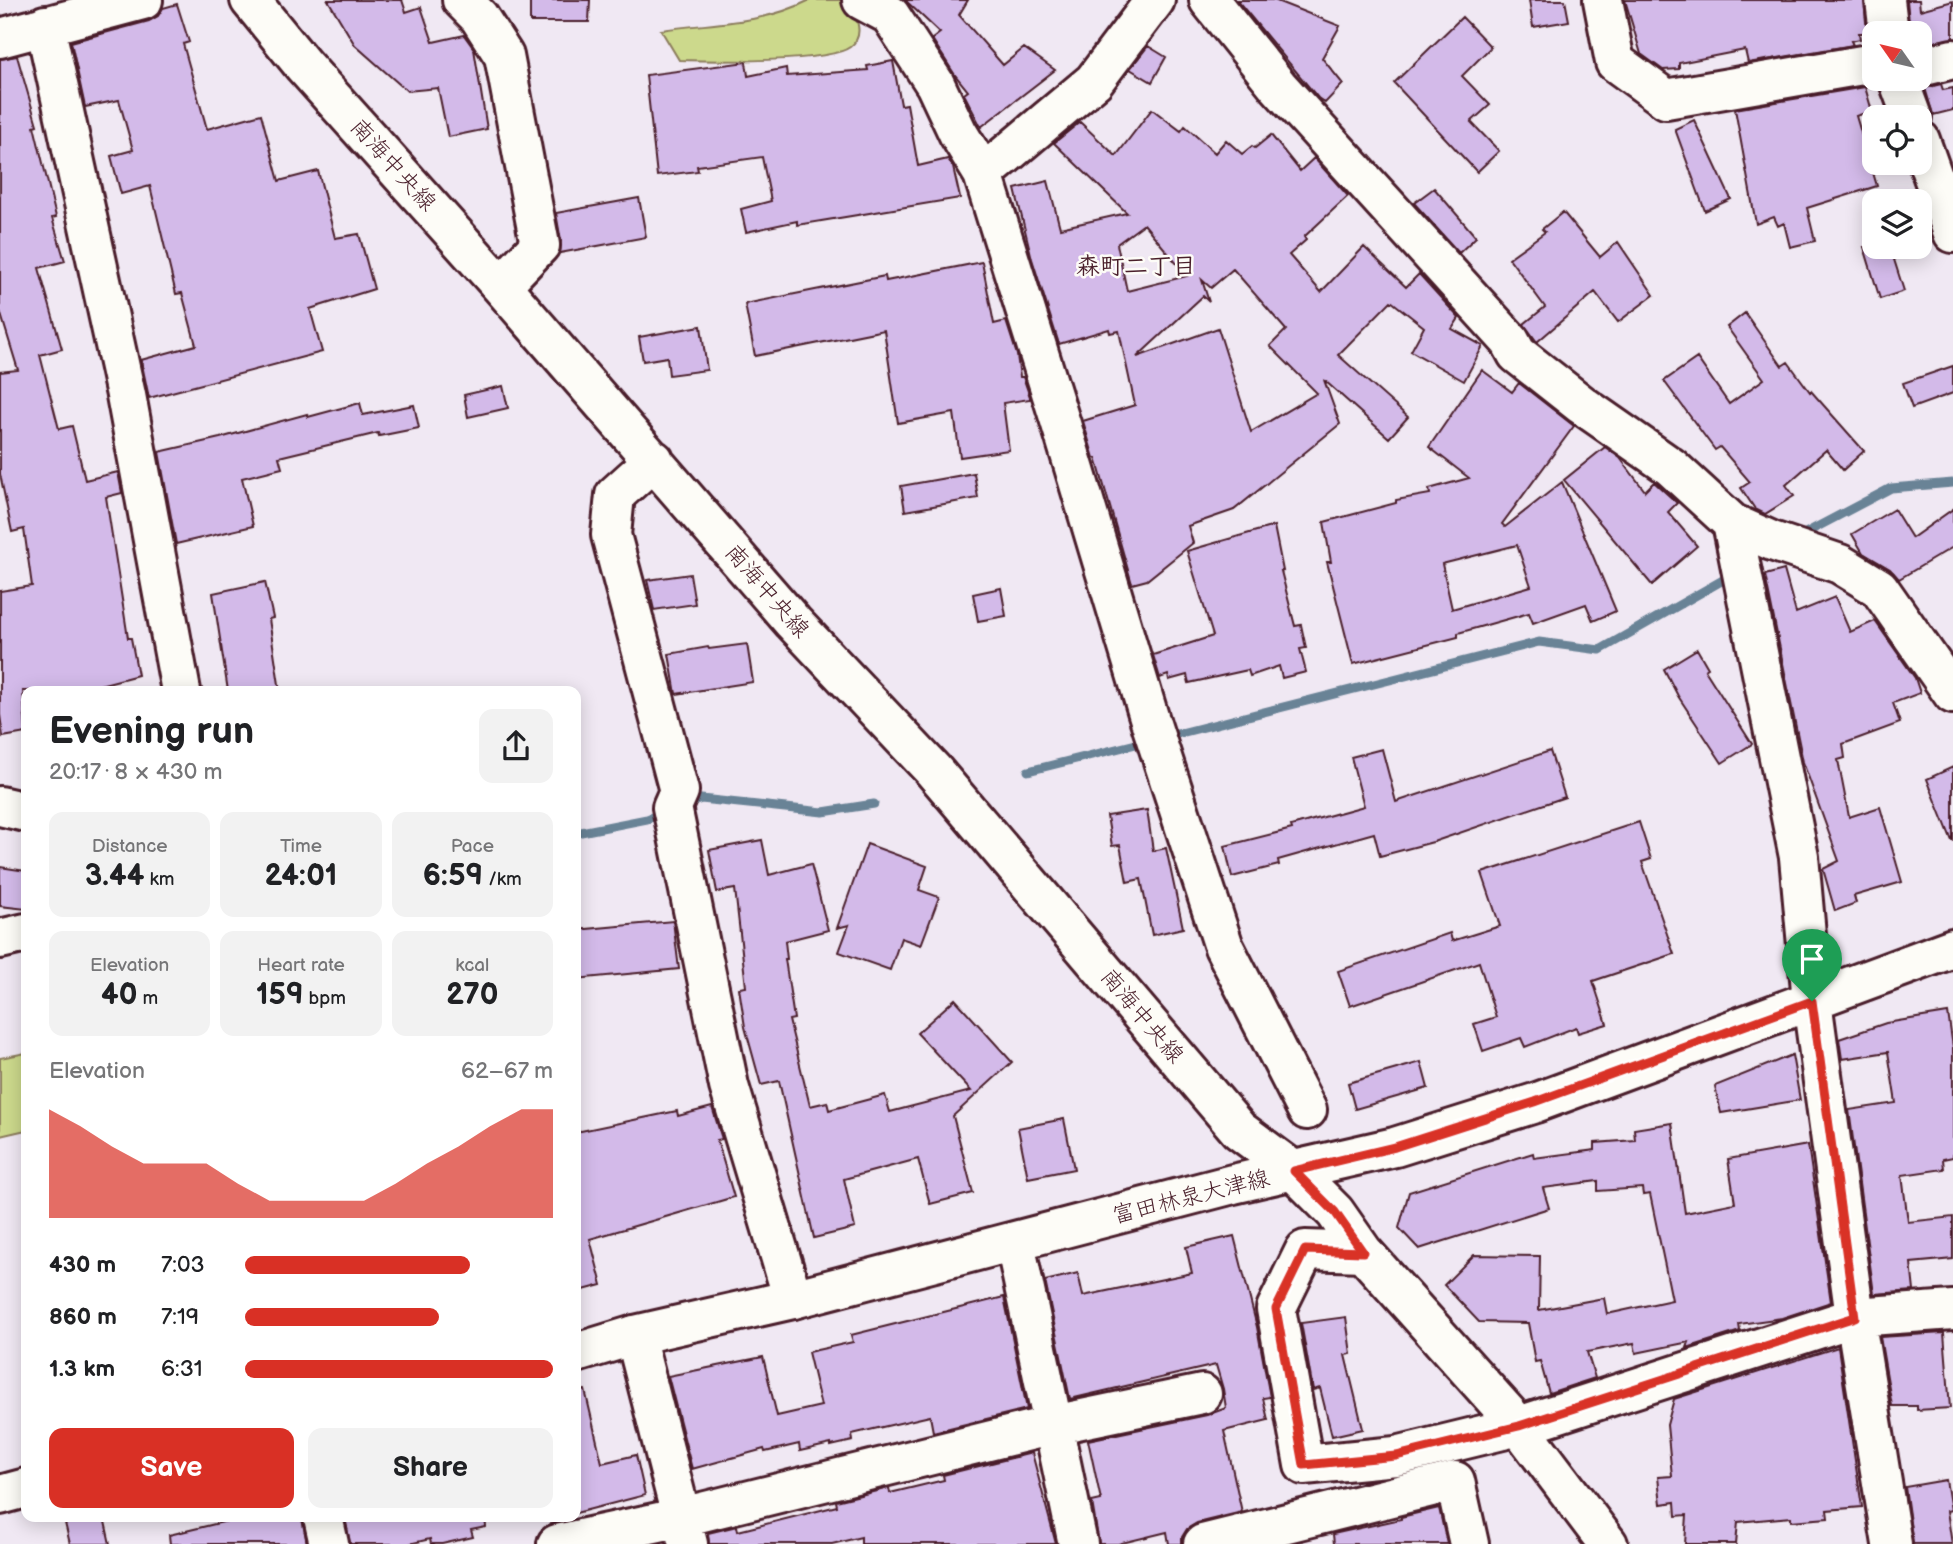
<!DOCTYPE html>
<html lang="en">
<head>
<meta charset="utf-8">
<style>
	body { margin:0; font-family:"Balsamiq Sans","Klee One",sans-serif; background:#f2f2f2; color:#202124; height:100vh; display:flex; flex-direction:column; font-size:26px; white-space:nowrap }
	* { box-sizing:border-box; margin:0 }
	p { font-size:23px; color:#757577 }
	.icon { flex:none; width:38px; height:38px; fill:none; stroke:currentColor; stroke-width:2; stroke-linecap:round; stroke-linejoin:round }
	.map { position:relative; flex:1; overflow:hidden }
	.drawer { position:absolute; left:21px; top:686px; width:560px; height:836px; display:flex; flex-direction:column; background:#fff; border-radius:14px; box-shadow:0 4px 18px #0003 }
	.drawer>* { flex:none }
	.needle { width:46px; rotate:304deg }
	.tools { position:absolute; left:1862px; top:21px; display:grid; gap:14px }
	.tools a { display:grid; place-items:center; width:70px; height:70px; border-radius:14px; background:#fff; box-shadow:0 4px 18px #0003; font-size:35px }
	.pin { position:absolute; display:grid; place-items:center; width:60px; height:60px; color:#fff; margin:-72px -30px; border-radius:50% 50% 50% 0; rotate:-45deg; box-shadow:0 0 7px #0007 }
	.pin .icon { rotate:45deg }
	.round { display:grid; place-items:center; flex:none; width:74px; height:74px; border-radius:14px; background:#f2f2f2 }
	.headline { display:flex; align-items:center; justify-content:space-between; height:119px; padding:0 28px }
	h1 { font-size:38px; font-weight:700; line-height:52px }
	.figures { display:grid; grid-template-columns:repeat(3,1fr); gap:10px; height:119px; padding:7px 28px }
	.figures div { display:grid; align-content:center; border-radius:14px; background:#f2f2f2; text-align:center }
	.figures b { font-size:30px; font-weight:700 }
	.figures small { font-size:19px; font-weight:400 }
	.figures p { font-size:19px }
	.chart { height:196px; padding:14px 28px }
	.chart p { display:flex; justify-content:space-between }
	.chart svg { width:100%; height:126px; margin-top:7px; fill:#d93025; opacity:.7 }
	.cta { display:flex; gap:14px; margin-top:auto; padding:14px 28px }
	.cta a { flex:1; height:80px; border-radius:14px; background:#d93025; color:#fff; font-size:28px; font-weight:700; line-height:80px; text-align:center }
	.cta a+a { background:#f2f2f2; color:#202124 }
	ul { padding:0 28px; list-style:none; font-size:23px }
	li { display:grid; grid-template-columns:112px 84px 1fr; align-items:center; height:52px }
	li i { height:18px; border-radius:9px; background:#d93025 }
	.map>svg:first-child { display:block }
	.green { fill:#ccd98c; stroke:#8b7c5c; stroke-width:2 }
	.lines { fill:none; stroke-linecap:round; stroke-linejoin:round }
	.stream { stroke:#698396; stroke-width:9 }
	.building { fill:#d3bae9; stroke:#4a1f2b; stroke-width:2; fill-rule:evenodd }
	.minor-casing { stroke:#4a1f2b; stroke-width:44 }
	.major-casing { stroke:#4a1f2b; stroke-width:44 }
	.minor { stroke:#fdfcf7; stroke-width:38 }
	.major { stroke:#fdfcf7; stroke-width:38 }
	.route-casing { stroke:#fff; stroke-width:14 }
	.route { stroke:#d93025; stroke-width:9 }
	.labels { text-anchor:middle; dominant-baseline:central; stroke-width:5; stroke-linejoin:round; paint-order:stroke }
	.street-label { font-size:23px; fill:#4a1f2b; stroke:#fdfcf7 }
	.neighbourhood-label { font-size:24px; font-weight:bold; fill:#4a1f2b; stroke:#fdfcf7 }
</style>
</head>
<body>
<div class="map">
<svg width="1953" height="1544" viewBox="0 0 1953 1544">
	<rect width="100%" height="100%" fill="#f0e8f3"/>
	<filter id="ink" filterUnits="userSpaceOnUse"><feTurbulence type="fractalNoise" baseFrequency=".0143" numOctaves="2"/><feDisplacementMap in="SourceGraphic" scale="14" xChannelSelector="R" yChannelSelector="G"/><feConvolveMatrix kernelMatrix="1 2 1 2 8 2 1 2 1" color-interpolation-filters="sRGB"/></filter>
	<g filter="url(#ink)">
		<path class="green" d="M810,0H845C855,13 867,34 850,47C830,63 708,61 679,60L661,30C714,22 761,25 810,0Z
			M26,1053V1130L0,1136V1058Z"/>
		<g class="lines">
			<path class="stream" d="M1796,538L1891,488L1953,483
				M1165,737L1539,642L1600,650L1730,576
				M1028,771L1148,741
				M685,805L701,799L823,812L874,804
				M576,833L647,819L666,812"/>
		</g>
		<path class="building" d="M328,0H402L406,12L421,7L433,42L464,35L474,49L487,129L448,137L438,88L407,91L355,45Z
			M530,0H590L589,22H530Z
			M905,0H968L959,15L1003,65L1024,48L1055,70L981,127L964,94L968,91L955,75L932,39L940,33Z
			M1237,0H1274L1340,26L1322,58L1343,84L1325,103L1318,98Z
			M1529,0H1565L1569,21L1533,27Z
			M1625,0H1864L1867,33H1859L1860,39L1851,41L1853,45L1748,63L1745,50L1679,63V69L1663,70L1641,54Z
			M1907,0H1919L1920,10L1953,1V38L1920,45V33H1910Z
			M177,4L189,42L183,44L207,129L261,114L279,181L318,171L335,238L359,234L374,289L310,309L322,352L149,398L141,360L196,345L182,293L176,294L150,186L121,194L111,156L133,150L119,100L85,107L71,42L149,21L158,16L163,8Z
			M1462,17L1491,47L1462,76L1490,105L1471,122L1499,151L1477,172L1394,83Z
			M1148,46L1166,57L1152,82L1130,69Z
			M17,56L37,125L34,126L56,217L52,218L65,261L39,268L62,349L40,355L59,429L72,426L85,480L118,472L122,493L106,497L128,638H131L138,675L77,691H23L26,733L3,737L0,715V591L32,586L24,529L12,532L0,474V372L18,370L0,311V59Z
			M893,61L901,105L907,104L918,166L948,159L953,167L960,198L797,225V221L746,232L741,209L771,201L762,157L697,166L698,171L657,176L646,75L746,62L748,76L786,68L787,76L868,70L867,66Z
			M1941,84L1943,90L1953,88V110L1933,115L1925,88Z
			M1865,87L1872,111L1856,116L1877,186L1807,208L1815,241L1790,247L1784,223L1778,226L1774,217L1756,224L1735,109Z
			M1152,109L1181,131L1185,126L1215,153L1226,140L1242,154L1252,146L1255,148L1271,135L1300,171L1314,158L1348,196L1304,237L1306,240L1289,255L1321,292L1364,247L1406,287L1419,274L1459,318L1452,329L1483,346L1464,381L1411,351L1424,327L1391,301L1338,355L1408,417L1389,438L1324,380L1340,424L1234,510L1188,526L1193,543L1147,580L1132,584L1096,458H1094L1083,421L1135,405L1119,331L1110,333L1109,329L1059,344L1032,259L1015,189L1048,181L1060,228L1127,213L1054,143L1080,122L1116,156ZM1144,224L1187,276L1127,291L1117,244ZM1233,269L1286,330L1270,346L1317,393L1251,432L1218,328L1137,357L1203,296L1209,302L1202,280L1211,288Z
			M1694,120L1731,199L1705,211L1675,129Z
			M1434,188L1476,237L1459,253L1414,203Z
			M639,198L646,237L560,253L561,241L556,213Z
			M1563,212L1600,257L1618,242L1654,295L1618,322L1595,292L1537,342L1524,324L1545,307L1509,258L1545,232L1542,229Z
			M1864,247H1890L1904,291L1880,299Z
			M982,262L994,324L1006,321L1017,355L1020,377H1023L1030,397V399L1003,403L1009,450L960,457L954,413L898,423L884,330L755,356L745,304L885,276L886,281Z
			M1745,313L1782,366L1788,362L1810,392L1811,391L1864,451L1843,470L1826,450L1786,485L1794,496L1765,514L1755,509L1741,488L1750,482L1720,447L1715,450L1664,381L1697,358L1729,404L1764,379L1727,327Z
			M701,326L707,370L669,375L667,357L643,361L639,337Z
			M1953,366V393L1912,408L1903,383Z
			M1482,370L1512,392L1519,383L1574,426L1502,524L1505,527L1562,482L1616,611L1593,621L1586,604L1533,623L1529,613L1458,633V637L1353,664L1327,562H1331L1324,522L1396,503V500L1430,494L1429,489L1469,478L1429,447ZM1517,545L1531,586L1452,609L1442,564Z
			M503,386L508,408L468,417L464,395Z
			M360,403L363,415L414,405L419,428L379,436L378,433L279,457L282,468L242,478L253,526L176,544L159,452L220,438L307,414L308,417Z
			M1605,447L1620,458L1645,491L1654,482L1677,503L1668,512L1697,546L1652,585L1564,480Z
			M974,473L978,498L905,511L901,486Z
			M1894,509L1912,538L1953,509V547L1899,579L1890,569L1863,553L1852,534Z
			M1274,526L1283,571H1281L1295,626L1301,625L1306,648L1300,649L1306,672L1282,678L1279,666L1250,676L1248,670L1189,683L1187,675L1169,680L1168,675L1160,678L1153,655L1213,636L1187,551Z
			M1784,570L1796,613L1835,597L1850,632L1875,621L1915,678L1920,693L1893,703L1900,723L1843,744L1845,758L1838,760L1849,817L1880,807L1902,882L1854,896L1856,903L1835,911L1823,869L1839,861L1803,762L1765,575Z
			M690,574L695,604L654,610L647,580Z
			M265,582L273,618L269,619L280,691H228L213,593Z
			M1001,588L1006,616L978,621L973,594Z
			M747,644L753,682L676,694L669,654L708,647L709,649Z
			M1697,649L1708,668L1705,670L1752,744L1722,763L1678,696L1664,669Z
			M1382,749L1396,802L1550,751L1565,797L1433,842L1380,856L1374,833L1278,860L1279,865L1232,877L1225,846L1292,829L1291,826L1364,806L1351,757Z
			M1953,767V841H1952L1927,779Z
			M1147,810L1153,851L1166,848L1183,928L1152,935L1141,879L1127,882L1120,845L1112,846L1107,816Z
			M1639,822L1651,859L1642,862L1674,954L1593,981L1607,1024L1578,1033L1576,1027L1525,1047L1521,1038L1483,1051L1474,1024L1496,1017L1479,962L1350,1006L1338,971L1450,933L1452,941L1500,926L1482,873Z
			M762,840L769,875L811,864L828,930L785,941L787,959H785L794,1019L789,1020L810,1106L827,1102L829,1110L885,1095L890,1112L971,1091L917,1033L955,999L1012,1062L953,1116L973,1193L930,1204L918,1159L844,1179L855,1228L814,1238L779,1081L761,1085L745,1027L739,988L746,987L735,889L717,892L709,850Z
			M867,844L927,866L919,890L939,897L921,945L901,938L890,970L839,952L849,925L837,928Z
			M0,867L26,871V909L0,906Z
			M673,921L679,969L576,979V930Z
			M1948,1013L1953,1047V1157L1943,1159L1944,1169L1902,1175L1908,1222L1953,1217V1259L1911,1263L1914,1291L1874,1294L1849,1110L1896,1103L1888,1052L1842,1059L1839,1039L1886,1023Z
			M1792,1055L1800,1100L1721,1113L1715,1086Z
			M1421,1062L1428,1088L1355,1109L1348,1083Z
			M712,1107L722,1139L717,1140L734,1197L590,1239L602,1285L576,1292V1132L677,1111L678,1116Z
			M1064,1119L1074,1169L1028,1178L1018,1128Z
			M1672,1123L1685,1213L1735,1203L1728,1159L1808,1145L1831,1302L1782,1318L1739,1324L1740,1331L1687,1348L1689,1342L1636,1353L1634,1343L1587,1352L1595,1378L1549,1393L1540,1361L1535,1362L1528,1323L1479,1322L1444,1285L1474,1255L1540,1256L1539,1310L1604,1298L1607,1314L1672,1300L1650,1194L1643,1195L1642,1188L1598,1191V1181L1543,1188L1549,1208L1419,1249L1399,1228L1409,1192L1533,1153L1534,1158L1595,1150V1143L1635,1140L1634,1129Z
			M1234,1236L1257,1327L1270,1397L1263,1398L1268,1420L1224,1431L1242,1512L1197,1523L1187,1529L1182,1537V1544H1169L1167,1532L1118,1544H1099L1092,1502L1101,1500L1088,1440L1207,1415L1226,1408L1223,1389L1216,1365L1070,1399L1045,1281L1078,1273L1083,1296L1192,1273L1186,1247Z
			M1004,1297L1027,1409L933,1432L930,1416L852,1434L853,1441L831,1446V1444L800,1451L799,1444L765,1452L764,1449L692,1469L668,1376L763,1357L777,1416L821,1406L808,1352L853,1342L851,1335Z
			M1346,1317L1351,1354L1345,1355L1363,1429L1332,1436L1320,1388L1313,1390L1301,1323Z
			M1944,1333L1950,1408L1917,1410V1406H1892L1880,1337Z
			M1838,1347L1862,1507L1827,1510L1828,1518L1791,1521V1517L1738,1522L1736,1544H1685L1687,1515L1676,1516L1675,1502L1661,1504L1658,1477L1672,1476L1667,1425L1674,1399Z
			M585,1390L602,1463L636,1455L645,1495L576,1513V1391Z
			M1032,1453L1056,1544H861V1537L832,1544H709L708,1533L737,1526L738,1531L837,1506L836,1501L889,1488L890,1493L944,1480L943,1475Z
			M1946,1480L1951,1510L1947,1511L1952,1544H1913L1905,1487Z
			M1439,1508L1447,1544H1334L1333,1534L1401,1519V1517Z
			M86,1517H104L110,1544H70L65,1523Z
			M244,1517H302L307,1544H170L169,1535Z
			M345,1517H485L486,1527L471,1530L473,1537L442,1544H431L430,1539L409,1544H350Z"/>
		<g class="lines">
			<g class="minor-casing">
				<path id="minor" d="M250,0L303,65L501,286L793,622L933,770L1239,1130L1294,1171L1335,1212L1363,1252L1519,1426L1608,1544
					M462,0L479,17L504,56L540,245L501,286
					M862,0L890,15L935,84L958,133L983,174L1061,424L1152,727L1224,947L1307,1110
					M1209,0L1278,86L1510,341L1517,354L1582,405L1671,467L1732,523L1772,541L1840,564L1879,588L1953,694
					M1603,0L1615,62L1666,99L1874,63
					M1885,0L1889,33
					M45,25L126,395L181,691
					M0,38L143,0
					M1920,67L1953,59
					M1898,79L1912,117
					M1920,140L1953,233
					M983,174L1094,81L1155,0
					M654,460L615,495L611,535L679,791L672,807L729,1086L793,1299
					M1732,523L1799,857L1812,1001L1855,1317L1892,1544
					M0,806L26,812
					M0,939L26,933
					M1015,1243L1078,1544
					M1363,1252L1305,1250L1276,1309L1304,1465L1396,1456L1519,1426L1855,1317L1953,1310
					M635,1335L688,1544
					M323,1517L329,1544
					M557,1544L682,1517L1053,1425L1202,1394
					M1203,1544L1455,1481L1469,1544"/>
			</g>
			<g class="major-casing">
				<path id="major" d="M576,1353L635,1335L793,1299L1233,1184L1395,1147L1535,1103L1953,948
					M0,1495L26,1488"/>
			</g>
			<use href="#minor" class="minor"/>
			<use href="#major" class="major"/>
		</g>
	</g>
	<g class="lines" filter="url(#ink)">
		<g class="route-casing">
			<path id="route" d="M1812,1001L1855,1317L1519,1426L1396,1456L1304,1465L1276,1309L1305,1250L1363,1252L1335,1212L1294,1171L1395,1147L1535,1102Z"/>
		</g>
		<use href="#route" class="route"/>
	</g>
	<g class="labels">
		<g class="street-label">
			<text transform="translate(393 165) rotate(48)">南海中央線</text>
			<text transform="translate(767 591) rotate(49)">南海中央線</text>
			<text transform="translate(1142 1016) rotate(50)">南海中央線</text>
			<text transform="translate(1191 1197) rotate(-14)">富田林泉大津線</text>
		</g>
		<g class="neighbourhood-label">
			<text x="1136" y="266">森町二丁目</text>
		</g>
	</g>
</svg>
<div class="tools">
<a><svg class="needle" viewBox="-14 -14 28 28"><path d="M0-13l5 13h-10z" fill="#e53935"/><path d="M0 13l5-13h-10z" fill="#757577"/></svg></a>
<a><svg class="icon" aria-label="locate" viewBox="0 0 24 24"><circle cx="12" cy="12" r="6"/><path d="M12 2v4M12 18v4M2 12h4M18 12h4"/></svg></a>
<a><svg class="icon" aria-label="layers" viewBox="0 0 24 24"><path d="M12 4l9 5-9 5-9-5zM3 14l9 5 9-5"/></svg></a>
</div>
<div class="pin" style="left:1812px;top:1001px;background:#1e9e55"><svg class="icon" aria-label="arrive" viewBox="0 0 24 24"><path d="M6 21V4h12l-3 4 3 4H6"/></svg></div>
<section class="drawer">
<div class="headline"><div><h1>Evening run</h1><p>20:17 · 8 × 430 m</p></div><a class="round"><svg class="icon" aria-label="share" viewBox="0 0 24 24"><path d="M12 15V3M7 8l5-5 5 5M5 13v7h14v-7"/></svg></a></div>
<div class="figures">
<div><p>Distance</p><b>3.44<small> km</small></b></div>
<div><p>Time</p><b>24:01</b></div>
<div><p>Pace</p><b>6:59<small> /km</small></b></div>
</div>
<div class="figures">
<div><p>Elevation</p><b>40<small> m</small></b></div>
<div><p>Heart rate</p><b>159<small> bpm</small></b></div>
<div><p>kcal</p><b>270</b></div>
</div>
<div class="chart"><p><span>Elevation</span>62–67 m</p>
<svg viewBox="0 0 160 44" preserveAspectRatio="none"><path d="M0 44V6L10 12L20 19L30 25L40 25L50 25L60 32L70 38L80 38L90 38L100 38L110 32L120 25L130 19L140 12L150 6L160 6V44z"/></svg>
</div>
<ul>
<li><b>430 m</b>7:03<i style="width:73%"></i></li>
<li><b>860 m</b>7:19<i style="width:63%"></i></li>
<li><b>1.3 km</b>6:31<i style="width:100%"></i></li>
</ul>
<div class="cta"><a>Save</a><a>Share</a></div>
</section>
</div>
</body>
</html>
